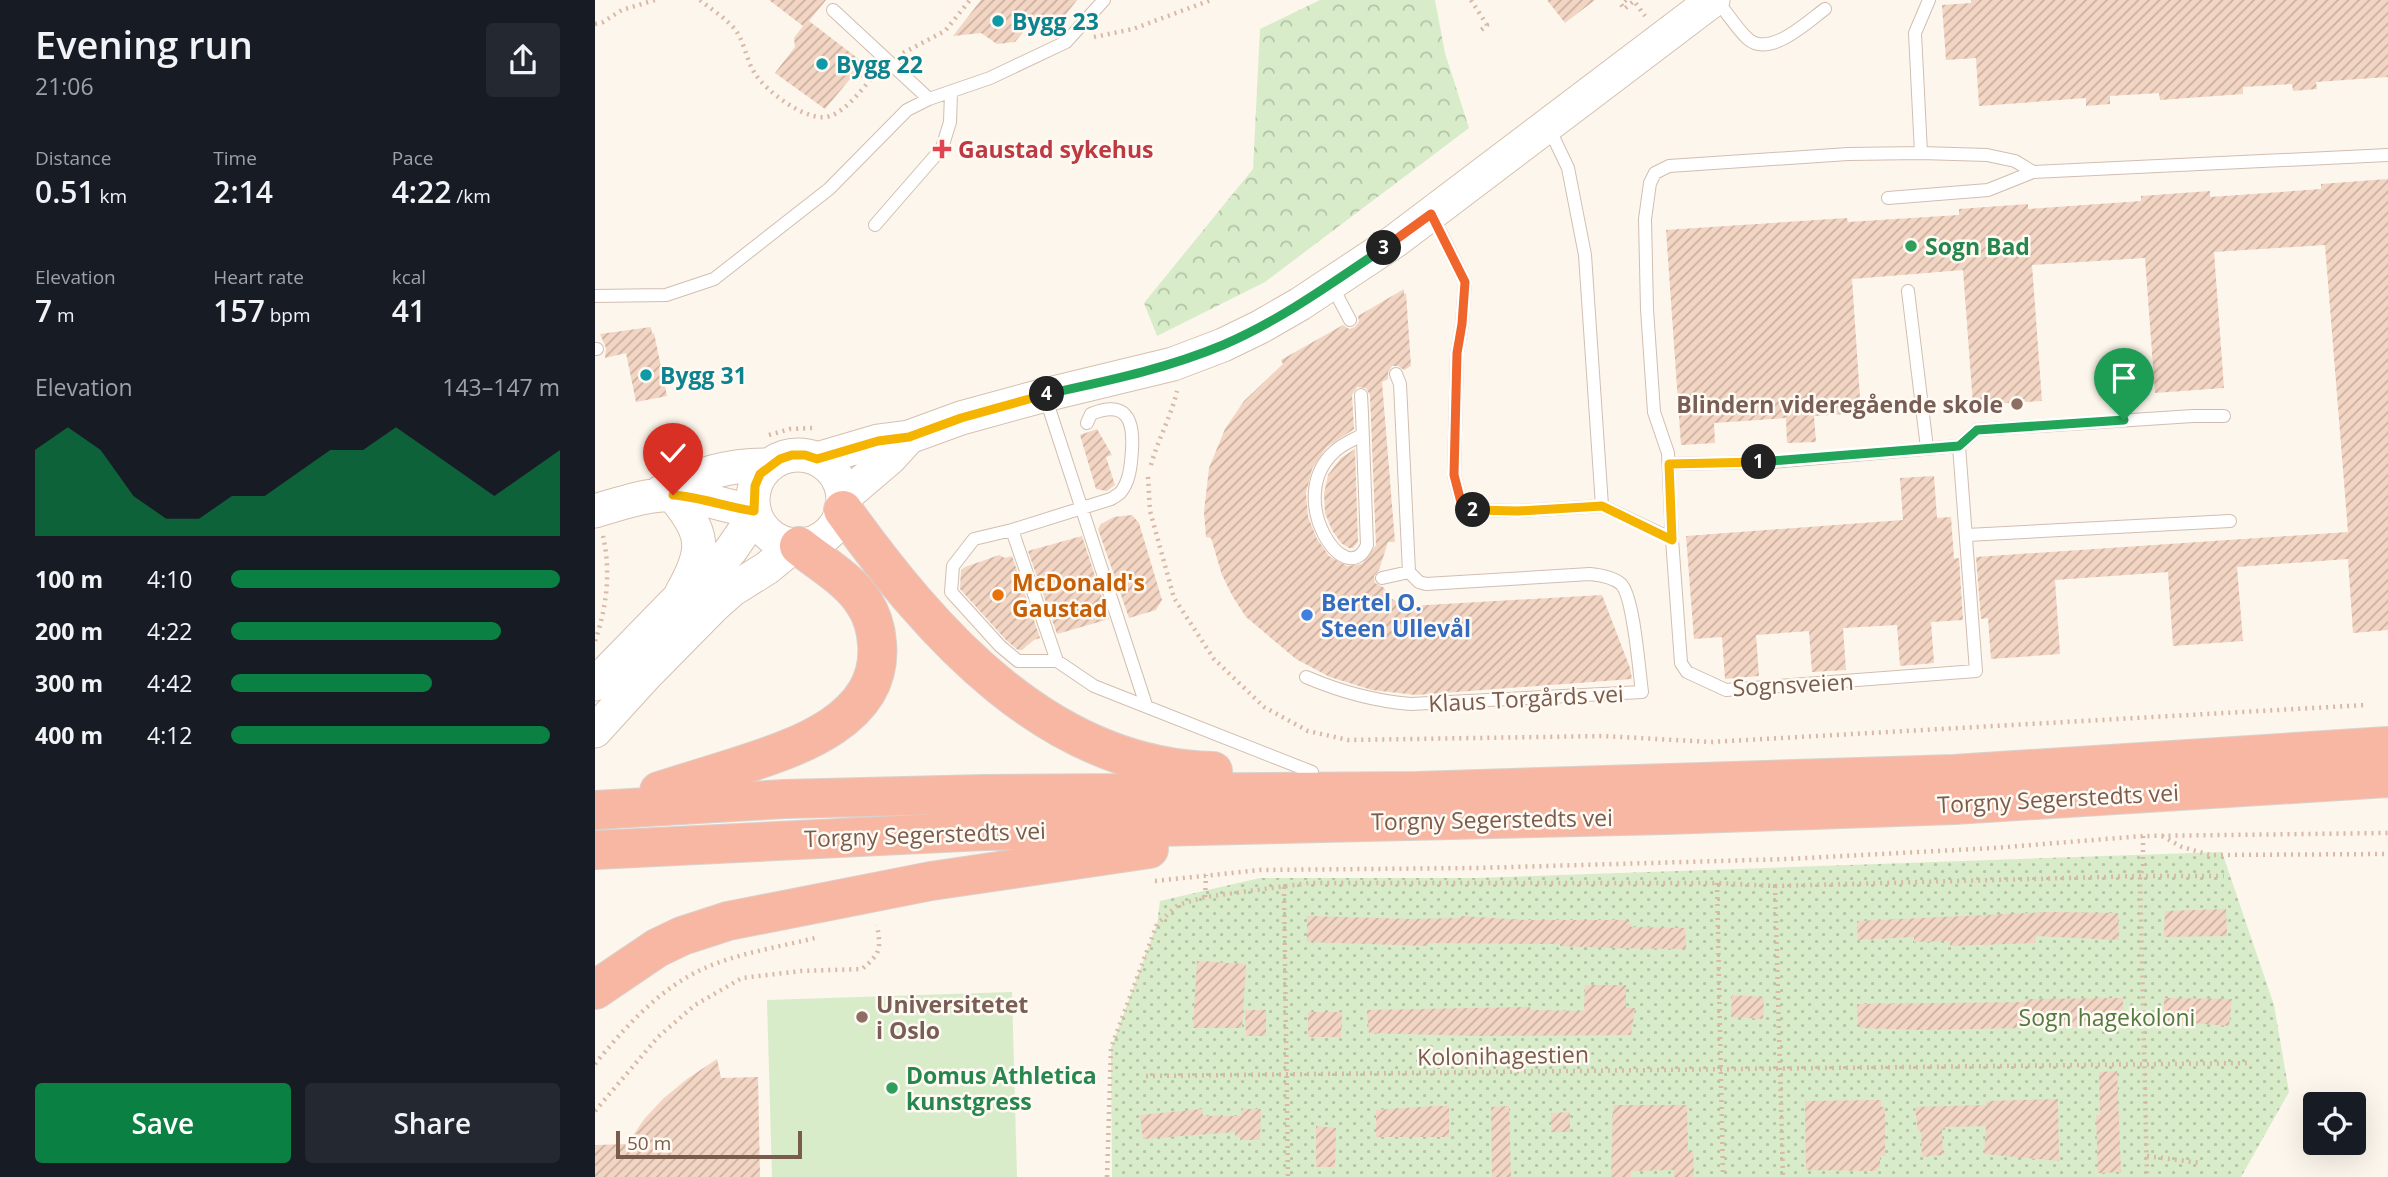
<!DOCTYPE html>
<html lang="en">
<head>
<meta charset="utf-8">
<style>
	body { margin:0; font-family:"Open Sans",sans-serif; background:#242831; color:#f1f3f6; height:100vh; display:flex; flex-direction:column; font-size:26px; white-space:nowrap }
	* { box-sizing:border-box; margin:0 }
	p { font-size:23px; color:#9ea1a6 }
	.icon { flex:none; width:38px; height:38px; fill:none; stroke:currentColor; stroke-width:2; stroke-linecap:round; stroke-linejoin:round }
	.map { position:relative; flex:1; overflow:hidden }
	.sheet { display:flex; flex-direction:column; background:#171b24; width:595px }
	.sheet>* { flex:none }
	.fabs { position:absolute; left:1708px; top:1092px; display:grid; gap:14px }
	.fabs a { display:grid; place-items:center; width:63px; height:63px; border-radius:7px; background:#171b24; box-shadow:0 7px 28px #0002; font-size:35px }
	.scale { position:absolute; left:21px; bottom:18px; width:186px; box-sizing:border-box; padding-left:7px; border:4px solid #7a5c4d; border-top:0; font-size:19px; line-height:24px; white-space:nowrap; color:#7a5c4d; -webkit-text-stroke:5px #fffaf3; paint-order:stroke }
	.pin { position:absolute; display:grid; place-items:center; width:60px; height:60px; color:#fff; margin:-72px -30px; border-radius:50% 50% 50% 0; rotate:-45deg; box-shadow:0 0 7px #0007 }
	.pin .icon { rotate:45deg }
	.km { position:absolute; width:35px; height:35px; margin:-18px; border-radius:50%; background:#222; color:#fff; font-size:19px; line-height:35px; text-align:center }
	.round { display:grid; place-items:center; flex:none; width:74px; height:74px; border-radius:7px; background:#242831 }
	.headline { display:flex; align-items:center; justify-content:space-between; height:119px; padding:0 35px }
	h1 { font-size:38px; font-weight:600; line-height:52px }
	.figures { display:grid; grid-template-columns:repeat(3,1fr); gap:10px; height:119px; padding:7px 35px }
	.figures div { display:grid; align-content:center }
	.figures b { font-size:30px; font-weight:600 }
	.figures small { font-size:19px; font-weight:400 }
	.figures p { font-size:19px }
	.chart { height:196px; padding:14px 35px }
	.chart p { display:flex; justify-content:space-between }
	.chart svg { width:100%; height:126px; margin-top:7px; fill:#0b8043; opacity:.7 }
	.primary-button { display:flex; gap:14px; margin-top:auto; padding:14px 35px }
	.primary-button a { flex:1; height:80px; border-radius:7px; background:#0b8043; color:#fff; font-size:28px; font-weight:600; line-height:80px; text-align:center }
	.primary-button a+a { background:#242831; color:#f1f3f6 }
	ul { padding:0 35px; list-style:none; font-size:23px }
	li { display:grid; grid-template-columns:112px 84px 1fr; align-items:center; height:52px }
	li i { height:18px; border-radius:9px; background:#0b8043 }
	main { display:flex; flex:1; min-height:0 }
	.map>svg:first-child { display:block }
	.forest { fill:url(#forest-crowns) }
	.park { fill:#d8ecc9 }
	.garden { fill:url(#garden-dots) }
	.building { fill:url(#building-hatch); fill-rule:evenodd }
	.lines { fill:none; stroke-linecap:round; stroke-linejoin:round }
	.lane-casing { stroke:#d1beb0; stroke-width:14 }
	.secondary-casing { stroke:#d6c0b0; stroke-width:35 }
	.highway-casing { stroke:#dad1cd; stroke-width:40 }
	.path { stroke:#d9b8a5; stroke-width:4.5; stroke-dasharray:2 5; stroke-linecap:butt }
	.lane { stroke:#fff; stroke-width:12 }
	.secondary { stroke:#fff; stroke-width:33 }
	.highway { stroke:#f7b7a3; stroke-width:38 }
	.split-1-casing { stroke:#fff; stroke-width:14 }
	.split-2-casing { stroke:#fff; stroke-width:14 }
	.split-3-casing { stroke:#fff; stroke-width:14 }
	.split-4-casing { stroke:#fff; stroke-width:14 }
	.split-5-casing { stroke:#fff; stroke-width:14 }
	.split-1 { stroke:#22a559; stroke-width:9 }
	.split-2 { stroke:#f5b400; stroke-width:9 }
	.split-3 { stroke:#f0652b; stroke-width:9 }
	.split-4 { stroke:#22a559; stroke-width:9 }
	.split-5 { stroke:#f5b400; stroke-width:9 }
	.culture-dot { fill:#0f9aa8; stroke:#fffaf3; stroke-width:2.5 }
	.health-dot { fill:#e0444e; stroke:#fffaf3; stroke-width:2.5 }
	.leisure-dot { fill:#2e9e5b; stroke:#fffaf3; stroke-width:2.5 }
	.education-dot { fill:#8d6e63; stroke:#fffaf3; stroke-width:2.5 }
	.food-dot { fill:#e8710a; stroke:#fffaf3; stroke-width:2.5 }
	.shop-dot { fill:#3f7fe0; stroke:#fffaf3; stroke-width:2.5 }
	.labels { text-anchor:middle; dominant-baseline:central; stroke-width:5; stroke-linejoin:round; paint-order:stroke }
	.culture-label { font-size:23px; font-weight:bold; fill:#0d838f; stroke:#fffaf3; text-anchor:start }
	.health-label { font-size:23px; font-weight:bold; fill:#be3a42; stroke:#fffaf3; text-anchor:start }
	.leisure-label { font-size:23px; font-weight:bold; fill:#27864d; stroke:#fffaf3; text-anchor:start }
	.education-label { font-size:23px; font-weight:bold; fill:#785e54; stroke:#fffaf3; text-anchor:end }
	.food-label { font-size:23px; font-weight:bold; fill:#c56008; stroke:#fffaf3; text-anchor:start }
	.shop-label { font-size:23px; font-weight:bold; fill:#366cbe; stroke:#fffaf3; text-anchor:start }
	.street-label { font-size:23px; fill:#7a5c4d; stroke:#fffaf3 }
	.park-label { font-size:23px; fill:#537a41; stroke:#fffaf3 }
</style>
</head>
<body>
<main>
<section class="sheet">
<div class="headline"><div><h1>Evening run</h1><p>21:06</p></div><a class="round"><svg class="icon" aria-label="share" viewBox="0 0 24 24"><path d="M12 15V3M7 8l5-5 5 5M5 13v7h14v-7"/></svg></a></div>
<div class="figures">
<div><p>Distance</p><b>0.51<small> km</small></b></div>
<div><p>Time</p><b>2:14</b></div>
<div><p>Pace</p><b>4:22<small> /km</small></b></div>
</div>
<div class="figures">
<div><p>Elevation</p><b>7<small> m</small></b></div>
<div><p>Heart rate</p><b>157<small> bpm</small></b></div>
<div><p>kcal</p><b>41</b></div>
</div>
<div class="chart"><p><span>Elevation</span>143–147 m</p>
<svg viewBox="0 0 160 44" preserveAspectRatio="none"><path d="M0 44V14L10 6L20 14L30 30L40 38L50 38L60 30L70 30L80 22L90 14L100 14L110 6L120 14L130 22L140 30L150 22L160 14V44z"/></svg>
</div>
<ul>
<li><b>100 m</b>4:10<i style="width:100%"></i></li>
<li><b>200 m</b>4:22<i style="width:82%"></i></li>
<li><b>300 m</b>4:42<i style="width:61%"></i></li>
<li><b>400 m</b>4:12<i style="width:97%"></i></li>
</ul>
<div class="primary-button"><a>Save</a><a>Share</a></div>
</section>
<div class="map">
<svg width="1793" height="1177" viewBox="0 0 1793 1177">
	<defs>
		<pattern id="forest-crowns" width="20" height="18" patternUnits="userSpaceOnUse" patternTransform="scale(1.75)"><rect width="20" height="18" fill="#d8ecc9"/><path d="M2 6a3 3 0 1 1 6 0M12 15a3 3 0 1 1 6 0" fill="none" stroke="#b4c2a5"/></pattern>
		<pattern id="garden-dots" width="8" height="8" patternUnits="userSpaceOnUse" patternTransform="scale(1.75)"><rect width="8" height="8" fill="#d8ecc9"/><path d="M2 2h.1M6 6h.1" fill="none" stroke="#b4c2a5" stroke-width="1.8" stroke-linecap="round"/></pattern>
		<pattern id="building-hatch" width="6" height="6" patternUnits="userSpaceOnUse" patternTransform="scale(1.75)"><rect width="6" height="6" fill="#f3d5c3"/><path d="M-1 1l2-2M0 6l6-6M5 7l2-2" fill="none" stroke="#cab0a1"/></pattern>
	</defs>
	<rect width="100%" height="100%" fill="#fdf6ec"/>
	<path class="forest" d="M725,0H840L850,53L874,128L670,282L562,336L549,303L658,169L665,29Z"/>
	<path class="park" d="M417,992L422,1177H177L172,1000Z"/>
	<path class="garden" d="M1627,852L1679,1005L1694,1092L1646,1177H517L516,1048L562,924L565,901L665,878H881Z"/>
	<path class="building" d="M174,0H231L214,21L265,60L268,77L255,79L230,109L180,73L200,47L199,38L208,26Z
		M386,0H482L457,32L443,33L433,26L420,42L402,44L386,33L358,36Z
		M952,0H1000L970,23Z
		M1376,0H1793V77L1721,82L1722,89L1698,91L1697,84L1648,87V94L1565,100L1564,93L1515,96V104L1491,106V98L1384,106L1381,58L1351,60L1347,5L1376,3Z
		M1793,179V630L1758,633L1753,559L1642,567L1648,641L1578,646L1573,572L1460,580L1465,654L1396,659L1393,618L1386,619L1381,557L1753,532L1730,245L1619,252L1629,388L1560,393L1550,258L1437,265L1447,401L1378,405L1368,270L1257,279L1266,413L1219,416L1221,442L1192,443L1191,418L1119,423L1120,443L1086,445L1071,230L1252,218L1253,222L1364,215V209L1433,204V209L1546,201V196L1615,191V197L1726,189V184Z
		M809,289V295L811,293L816,366L809,370L803,366H797L793,372V379L787,382L800,542H793L784,570L779,576L780,583L788,587L797,599L815,606L1007,595L1035,668L1037,679L821,695L777,690L735,677L701,659L651,617L638,597L627,575L616,538L611,537L609,512L614,468L630,429L649,401L688,364L686,360L748,325L754,329L760,327L764,321L763,316ZM762,387L771,388L775,395L781,545L767,564L752,566L734,556L722,539L713,517L711,493L717,469L732,447L759,429L757,395Z
		M56,327L57,334L59,333L72,396L41,402L31,353L10,358L11,348L5,334Z
		M502,429L517,455L511,457L520,485L512,491L501,489L485,435Z
		M760,449L763,542L758,548H754L746,543L737,530L730,513L729,494L733,475L746,458Z
		M1339,476L1342,518L1356,517L1359,559L1364,558L1368,620L1336,622L1339,663L1305,666L1302,625L1248,628L1251,670L1217,672L1214,631L1161,635L1164,676L1130,679L1127,637L1099,639L1091,536L1308,520L1305,478Z
		M537,515L544,523L567,600L561,610L534,618L503,529L506,524L519,517Z
		M487,536L514,619L462,634L433,551Z
		M404,555L410,558L417,556L445,638L439,640L427,650H423L411,640L365,589L366,570L370,567Z
		M1631,909L1632,936L1569,937L1570,911Z
		M1455,912L1523,913L1524,940L1441,936L1440,943L1355,946V941L1319,942V937L1263,940L1262,921Z
		M712,916L816,919L866,918V916L933,920H1032V923L1036,924V927L1090,928L1091,949L1018,948L965,946V944L833,943V946L712,942Z
		M602,961L651,964L647,1028H598Z
		M990,985H1031V1008H1040L1036,1035L884,1036L774,1033L772,1010L935,1007V1010L989,1011Z
		M1137,995L1169,997L1168,1019L1136,1017Z
		M1528,998L1527,1026L1327,1030L1265,1028V1024H1263L1262,1004L1432,1002V999Z
		M1569,998L1637,999L1634,1026L1571,1021L1569,1019Z
		M650,1010H671V1036H651Z
		M713,1012H747L746,1037H713Z
		M122,1059L126,1078L163,1077L165,1177H0V1145L32,1144L50,1118L69,1098L92,1079Z
		M1522,1071L1526,1172L1503,1173L1501,1115H1505L1504,1072Z
		M1463,1099L1464,1161L1389,1154L1391,1126L1350,1127V1130H1347L1348,1155L1327,1157L1326,1131H1323L1320,1107L1391,1105V1101Z
		M1286,1100V1107H1290V1156H1285V1168H1282V1171L1211,1170L1210,1101Z
		M1018,1105H1092L1093,1151H1098L1099,1177H1079V1170L1036,1171V1177H1016Z
		M839,1106H854V1137H781V1110Z
		M914,1106L916,1177H897L896,1107Z
		M607,1109L608,1116H646L647,1109H666L665,1140H645V1137L640,1136V1132L548,1139L545,1115Z
		M975,1112V1132H956V1113Z
		M721,1126L741,1128L740,1167H721Z"/>
	<g class="lines">
		<g class="lane-casing">
			<path id="lane" d="M1121,0C1132,12 1141,28 1153,39C1175,58 1212,22 1230,9
				M238,10L334,99
				M954,128L973,168L990,255L1007,506
				M1326,153L1320,33L1334,0
				M1293,198L1393,190L1438,172L1793,155
				M837,215L870,282L867,324L862,353L859,475L866,502L875,510L923,511L1007,506L1077,539
				M280,225L347,148L355,122L356,93
				M736,284L755,320
				M1313,291L1332,448
				M0,296L71,295L119,279L234,189L312,110L334,99L395,78L471,42L509,0
				M0,349H2
				M766,395L767,414L772,545C752,593 688,499 739,452C747,444 758,440 767,435
				M450,396L551,705
				M1364,446L1381,671L1131,690L1092,672L1086,663L1077,539L1073,453L1059,412L1052,309L1050,219L1055,183L1060,173L1074,166L1253,154L1326,153L1392,155L1420,161L1438,172
				M1074,464L1177,462L1364,446L1382,430L1598,416H1629
				M417,530L462,661L499,686L717,772
				M1372,535L1635,521
				M787,578L814,572
				M462,661H423L405,646L356,592L358,566L379,539L417,530L516,499C516,499 524,494 525,493C535,482 536,464 537,450C539,419 531,400 496,414L492,423
				M711,677C746,692 778,701 816,704L1047,692C1044,671 1039,597 1026,584C1018,577 1005,575 995,574L831,584L824,582L814,572L805,384L801,374"/>
		</g>
		<g class="secondary-casing">
			<path id="secondary" d="M158 500a45 45 0 1 1 90 0a45 45 0 1 1-90 0Z
				M222,459L283,441L314,437L366,418L450,395L578,364L628,345L665,327L705,304L800,241L1118,0
				M66,492C101,475 134,464 174,465
				M78,495C109,534 112,548 87,592
				M248,498L295,458L314,437
				M0,511C33,501 66,489 101,497C120,502 138,508 159,511
				M0,684L82,600L102,588L136,550L160,515
				M0,731L51,675L119,606L137,590L172,568L199,546"/>
		</g>
		<g class="highway-casing">
			<path id="highway" d="M248,510C336,633 454,768 618,771
				M64,791C90,783 115,775 141,767C200,748 289,720 282,643C281,629 277,615 269,603C255,580 225,563 204,546
				M0,810L189,799L389,794L822,791L1359,774L1793,746
				M0,850L389,831L1072,815L1359,805L1793,778
				M0,990L62,948L87,936L133,921L336,881L554,849"/>
		</g>
		<path class="path" d="M105,0C116,9 129,17 139,28C149,40 151,59 159,72C169,90 213,124 235,116C253,110 269,86 282,72
			M876,0L892,25L885,31
			M1031,0L1026,4L1029,9L1039,1L1050,16
			M0,24L8,22L27,10L60,0
			M499,37L538,29L616,0
			M308,53L350,31L375,0
			M174,435L195,429L217,428
			M556,465C563,439 576,417 582,391
			M553,477L555,511L579,598L619,659L669,707L713,731L753,740L1008,736L1116,742L1771,705
			M0,641C12,607 16,571 8,536
			M1548,836V868L1545,876L1552,1177
			M1567,836L1587,847L1615,855L1793,854
			M560,881L665,870L882,868L1193,859L1399,848L1548,836L1793,833
			M1122,883L1128,1177
			M1180,886L1188,1177
			M689,887L693,1177
			M610,897L611,875
			M0,1064C30,1027 66,987 110,968C144,953 184,947 220,938
			M551,1076L1657,1063
			M0,1111L63,1037L100,1005L147,978L206,971L267,969C286,953 286,949 282,925
			M1552,1156L1606,1163
			M512,1177L516,1048L562,924L583,905L610,897L714,883H1122L1180,886L1545,876H1629"/>
		<use href="#lane" class="lane"/>
		<use href="#secondary" class="secondary"/>
		<use href="#highway" class="highway"/>
	</g>
	<g class="lines">
		<g class="split-1-casing">
			<path id="split-1" d="M1164,462L1364,446L1382,430L1529,420"/>
		</g>
		<g class="split-2-casing">
			<path id="split-2" d="M878,510L923,511L1007,506L1077,540L1074,464L1164,462"/>
		</g>
		<g class="split-3-casing">
			<path id="split-3" d="M789,248L836,214L870,282L867,324L862,353L859,475L866,502L875,510H878"/>
		</g>
		<g class="split-4-casing">
			<path id="split-4" d="M452,394C511,381 571,369 628,345C686,320 737,283 789,248"/>
		</g>
		<g class="split-5-casing">
			<path id="split-5" d="M78,495C106,497 131,507 159,511L160,486L165,474L185,459L197,455H210L222,459L283,441L314,437L366,418L452,394"/>
		</g>
		<use href="#split-1" class="split-1"/>
		<use href="#split-2" class="split-2"/>
		<use href="#split-3" class="split-3"/>
		<use href="#split-4" class="split-4"/>
		<use href="#split-5" class="split-5"/>
	</g>
	<g class="culture-dot">
		<circle cx="403" cy="21" r="7"/>
		<circle cx="227" cy="64" r="7"/>
		<circle cx="51" cy="375" r="7"/>
	</g>
	<path class="health-dot" d="M343.5 138.5h7v7h7v7h-7v7h-7v-7h-7v-7h7z"/>
	<g class="leisure-dot">
		<circle cx="1316" cy="246" r="7"/>
		<circle cx="297" cy="1088" r="7"/>
	</g>
	<g class="education-dot">
		<circle cx="1422" cy="404" r="7"/>
		<circle cx="267" cy="1017" r="7"/>
	</g>
	<circle class="food-dot" cx="403" cy="595" r="7"/>
	<circle class="shop-dot" cx="712" cy="615" r="7"/>
	<g class="labels">
		<g class="culture-label">
			<text x="417" y="21">Bygg 23</text>
			<text x="241" y="64">Bygg 22</text>
			<text x="65" y="375">Bygg 31</text>
		</g>
		<g class="health-label">
			<text x="363" y="149">Gaustad sykehus</text>
		</g>
		<g class="leisure-label">
			<text x="1330" y="246">Sogn Bad</text>
			<text x="311" y="1075">Domus Athletica<tspan x="311" dy="26">kunstgress</tspan></text>
		</g>
		<g class="education-label">
			<text x="1408" y="404">Blindern videregående skole</text>
			<text x="281" y="1004" text-anchor="start">Universitetet<tspan x="281" dy="26">i Oslo</tspan></text>
		</g>
		<g class="food-label">
			<text x="417" y="582">McDonald's<tspan x="417" dy="26">Gaustad</tspan></text>
		</g>
		<g class="shop-label">
			<text x="726" y="602">Bertel O.<tspan x="726" dy="26">Steen Ullevål</tspan></text>
		</g>
		<g class="street-label">
			<text transform="translate(1198 684) rotate(-3)">Sognsveien</text>
			<text transform="translate(931 698) rotate(-3)">Klaus Torgårds vei</text>
			<text transform="translate(1463 798) rotate(-3)">Torgny Segerstedts vei</text>
			<text transform="translate(897 819) rotate(-1)">Torgny Segerstedts vei</text>
			<text transform="translate(330 834) rotate(-2)">Torgny Segerstedts vei</text>
			<text transform="translate(908 1055) rotate(-1)">Kolonihagestien</text>
		</g>
		<g class="park-label">
			<text x="1512" y="1017">Sogn hagekoloni</text>
		</g>
	</g>
</svg>
<div class="fabs">
<a><svg class="icon" aria-label="locate" viewBox="0 0 24 24"><circle cx="12" cy="12" r="6"/><path d="M12 2v4M12 18v4M2 12h4M18 12h4"/></svg></a>
</div>
<div class="scale">50 m</div>
<div class="pin" style="left:1529px;top:420px;background:#1e9e55"><svg class="icon" aria-label="arrive" viewBox="0 0 24 24"><path d="M6 21V4h12l-3 4 3 4H6"/></svg></div>
<div class="pin" style="left:78px;top:495px;background:#d93025"><svg class="icon" aria-label="check" viewBox="0 0 24 24"><path d="M5 12l5 5 9-10"/></svg></div>
<b class="km" style="left:1164px;top:462px">1</b>
<b class="km" style="left:878px;top:510px">2</b>
<b class="km" style="left:789px;top:248px">3</b>
<b class="km" style="left:452px;top:394px">4</b>
</div>
</main>
</body>
</html>
